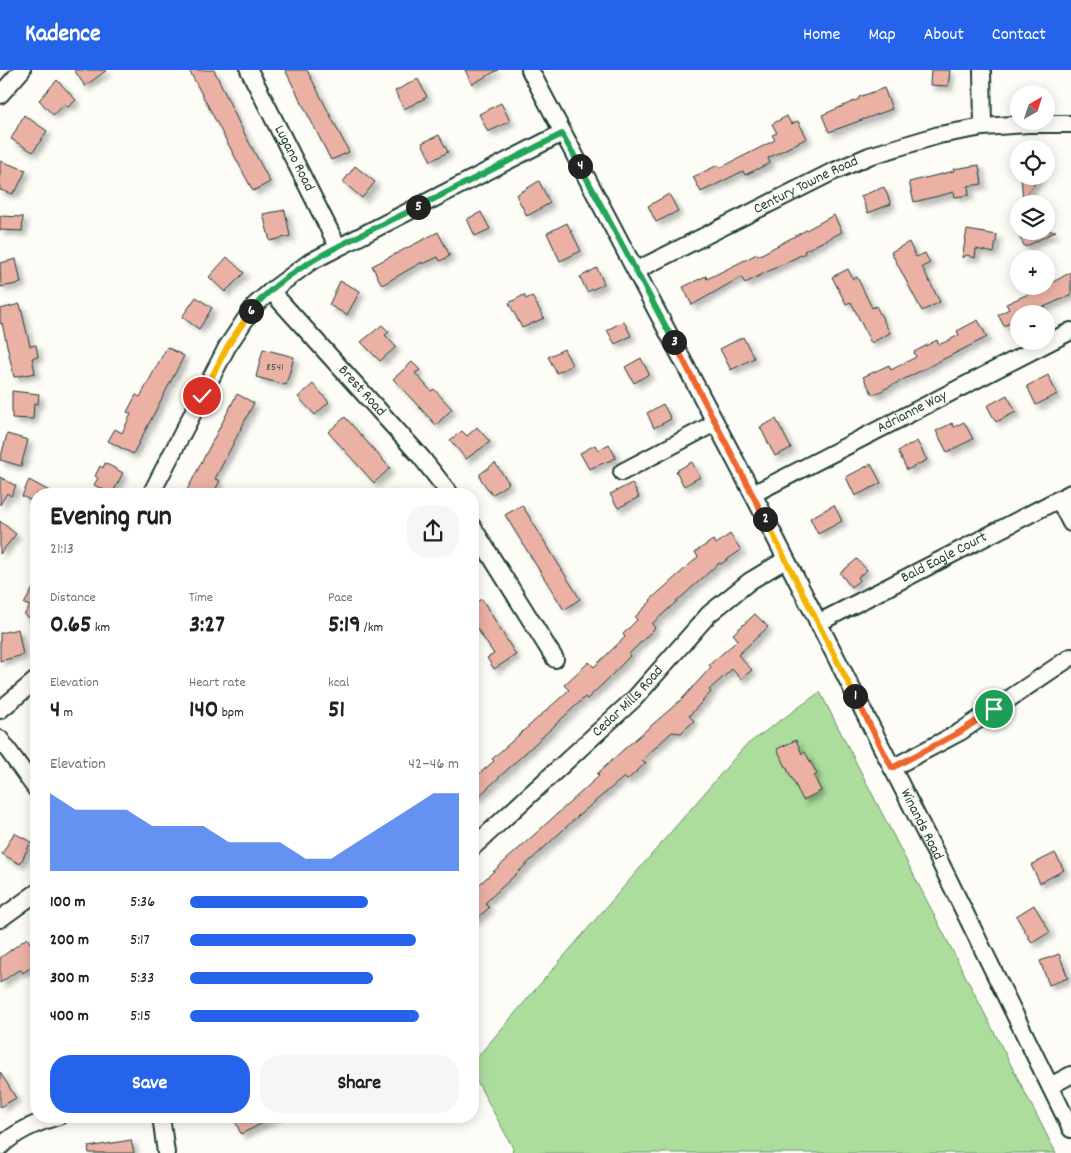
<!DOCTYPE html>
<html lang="en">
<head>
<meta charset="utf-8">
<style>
	body { margin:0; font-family:Dekko,sans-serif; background:#f6f6f6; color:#202124; height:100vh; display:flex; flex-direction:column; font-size:19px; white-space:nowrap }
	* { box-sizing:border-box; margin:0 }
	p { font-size:16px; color:#757577 }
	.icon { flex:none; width:28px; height:28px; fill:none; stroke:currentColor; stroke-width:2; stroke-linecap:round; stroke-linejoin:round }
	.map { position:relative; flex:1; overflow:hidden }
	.side { position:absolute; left:30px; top:418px; width:449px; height:635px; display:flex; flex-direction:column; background:#fff; border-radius:20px; box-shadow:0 2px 12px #0003 }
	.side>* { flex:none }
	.needle { width:32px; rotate:39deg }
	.buttons { position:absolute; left:1010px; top:15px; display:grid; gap:10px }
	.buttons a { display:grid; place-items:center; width:45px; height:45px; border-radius:50%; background:#fff; box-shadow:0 2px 12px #0003; font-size:25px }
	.pin { position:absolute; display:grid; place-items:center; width:42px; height:42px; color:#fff; margin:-21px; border:2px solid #fff; border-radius:50%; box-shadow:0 1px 5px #0007 }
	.km { position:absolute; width:25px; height:25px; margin:-12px; border-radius:50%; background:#222; color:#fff; font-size:14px; line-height:25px; text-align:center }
	.round { display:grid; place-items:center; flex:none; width:52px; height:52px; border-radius:20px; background:#f6f6f6 }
	.headline { display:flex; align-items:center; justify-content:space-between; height:85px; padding:0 20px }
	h1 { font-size:28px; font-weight:700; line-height:38px }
	.stats { display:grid; grid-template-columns:repeat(3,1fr); gap:8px; height:85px; padding:5px 20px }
	.stats div { display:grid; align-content:center }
	.stats b { font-size:25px; font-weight:700 }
	.stats small { font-size:14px; font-weight:400 }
	.stats p { font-size:14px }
	.chart { height:140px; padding:10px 20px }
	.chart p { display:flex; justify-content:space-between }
	.chart svg { width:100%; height:90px; margin-top:5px; fill:#2563eb; opacity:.7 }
	.primary-button { display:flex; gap:10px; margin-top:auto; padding:10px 20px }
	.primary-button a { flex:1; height:58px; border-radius:20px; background:#2563eb; color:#fff; font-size:20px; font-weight:700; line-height:58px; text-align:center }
	.primary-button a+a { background:#f6f6f6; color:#202124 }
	ul { padding:0 20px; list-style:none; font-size:16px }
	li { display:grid; grid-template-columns:80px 60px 1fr; align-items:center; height:38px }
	li i { height:12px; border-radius:6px; background:#2563eb }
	header { display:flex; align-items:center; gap:30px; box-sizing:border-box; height:70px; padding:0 25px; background:#2563eb; color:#fff }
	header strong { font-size:24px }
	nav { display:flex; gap:28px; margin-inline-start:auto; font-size:18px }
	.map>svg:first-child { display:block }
	.green { fill:#addd9d; stroke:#668d68 }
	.building { fill:#ebb1a5; stroke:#1f3d34; filter:url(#shadow) }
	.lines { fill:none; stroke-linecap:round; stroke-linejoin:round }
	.minor-casing { stroke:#1f3d34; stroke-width:20 }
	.minor { stroke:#fdfcf7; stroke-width:16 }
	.split-1-casing { stroke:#fff; stroke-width:10 }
	.split-2-casing { stroke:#fff; stroke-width:10 }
	.split-3-casing { stroke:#fff; stroke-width:10 }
	.split-4-casing { stroke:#fff; stroke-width:10 }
	.split-5-casing { stroke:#fff; stroke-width:10 }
	.split-6-casing { stroke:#fff; stroke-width:10 }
	.split-7-casing { stroke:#fff; stroke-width:10 }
	.split-1 { stroke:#f0652b; stroke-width:6 }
	.split-2 { stroke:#f5b400; stroke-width:6 }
	.split-3 { stroke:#f0652b; stroke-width:6 }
	.split-4 { stroke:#22a559; stroke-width:6 }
	.split-5 { stroke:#22a559; stroke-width:6 }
	.split-6 { stroke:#22a559; stroke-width:6 }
	.split-7 { stroke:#f5b400; stroke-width:6 }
	.labels { text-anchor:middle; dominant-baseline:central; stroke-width:5; stroke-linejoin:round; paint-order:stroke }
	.number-label { font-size:12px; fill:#525a50 }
	.street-label { font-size:15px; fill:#1f3d34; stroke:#fdfcf7 }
</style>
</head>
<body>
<header>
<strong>Kadence</strong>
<nav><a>Home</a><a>Map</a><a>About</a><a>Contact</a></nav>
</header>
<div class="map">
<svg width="1071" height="1083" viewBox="0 0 1071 1083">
	<defs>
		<filter id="shadow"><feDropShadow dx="4.5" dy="4.5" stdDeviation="2.5" flood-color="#0004"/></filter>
	</defs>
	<rect width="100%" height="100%" fill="#fdfcf7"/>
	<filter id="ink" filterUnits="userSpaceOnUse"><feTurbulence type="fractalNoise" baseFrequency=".02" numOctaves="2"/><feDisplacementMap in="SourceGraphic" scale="10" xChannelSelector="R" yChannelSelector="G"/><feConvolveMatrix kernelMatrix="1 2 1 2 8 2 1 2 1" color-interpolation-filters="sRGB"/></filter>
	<g filter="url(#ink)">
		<path class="green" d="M820,622L1056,1083H512L513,1078L473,1004V992L745,676Z"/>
		<path class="building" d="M74,0H107L85,16Z
			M189,0H214L239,53L270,112L253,121Z
			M285,0H307L349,82L331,90Z
			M465,0H498L472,14Z
			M931,0H950L948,16L930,15Z
			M418,9L427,27L404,39L395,21Z
			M57,10L76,30L68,37L65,34L53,45L39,30Z
			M884,18L892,39L829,62L822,45L859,29V27Z
			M501,33L510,51L488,62L479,44Z
			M24,45L47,61L33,82L11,69Z
			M787,46L791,54L798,51L807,68L768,88L770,93L745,105L743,101L701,122L693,107L718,95L720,98L775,70L772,65L777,63L772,54Z
			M439,65L448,82L431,91L422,73Z
			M0,91L26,100L16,121L14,120L13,124L0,120Z
			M979,95L982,114L968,116L969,125L955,127L954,122L914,132L909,112L954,101L953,99Z
			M355,96L375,112L362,128L343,112Z
			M1021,106H1040L1023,130Z
			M539,111L550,133L527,146L516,125Z
			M884,117L891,134L868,143L861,126Z
			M669,124L678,141L656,152L648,136Z
			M285,140L290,166L270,171L263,144Z
			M481,142L490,159L475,166L467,149Z
			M834,145L842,162L804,181L805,183L745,213L741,207L692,235L683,217L706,206L707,209L757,184L758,186Z
			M0,146L23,147L22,161L0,160Z
			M567,153L581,181L560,191L547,163Z
			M967,160L997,165L994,183L976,179L975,188L967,185L962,188Z
			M1016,161H1056L1025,177Z
			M438,162L450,186L440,191L438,187L423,194L422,192L382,215L372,196Z
			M909,172L916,187L925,183L930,193L922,197L940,232L922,241L891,182Z
			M227,187L244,203L225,222L209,207Z
			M16,189L21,213L1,217L0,193Z
			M597,198L604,214L587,222L580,207Z
			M848,199L853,209L857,207L872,238L876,236L890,263L871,273L851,232L846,234L832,207Z
			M1071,202V225L1028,244H1019V248L1004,256L998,245L1009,239L1006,234L1046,216Z
			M340,211L360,221L347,245L329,235Z
			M524,225L526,229L532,226L544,248L522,258L509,233Z
			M196,227L212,238L199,259L182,247Z
			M20,234L30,276L36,275L38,287L32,288L35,303L14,307L2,253L0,254V239Z
			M978,250L987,267L873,325L863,307L889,295L891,300L916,287L914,282L937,270L939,275L959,265L957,261Z
			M624,251L631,266L615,274L607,260Z
			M382,255L389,262L385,265L396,277L380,291L361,272Z
			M743,267L754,288L731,300L720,279Z
			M167,277L184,286L133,384L108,371L115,359L122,363L131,344L127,342L136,325L140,327Z
			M263,279L294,287L286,315L256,307Z
			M564,279L572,295L557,303L548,287Z
			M641,288L649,304L634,313L625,297Z
			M412,292L420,300L415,303L431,321L434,319L452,339L436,355L393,309Z
			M1048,305L1057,324L1036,335L1027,316Z
			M313,314L329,332L315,345L298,327Z
			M12,321L39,324L38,334L34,333L33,349L12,348Z
			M237,324L254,333L215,409L220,411L213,424H185Z
			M1007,325L1016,342L996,352L987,336Z
			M663,334L671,349L654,358L647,343Z
			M345,347L390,398L374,413L328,362Z
			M776,349L791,378L775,386L760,357Z
			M964,352L973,369L947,382L936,361L952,353L954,357Z
			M477,357L490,372L466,389L450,370L462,361L467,366Z
			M7,364L28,370L21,396L0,390Z
			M917,371L927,390L907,400L898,381Z
			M609,374L616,388L589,399L580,383L595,375L598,380Z
			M692,392L700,407L684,416L676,401Z
			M105,393L123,403L112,424L94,415L98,408L95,406L100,396L103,398Z
			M495,393L509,413L492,425L480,408V404Z
			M871,394L881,413L855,426L846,407Z
			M0,407L16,416L11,426L7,423L0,435Z
			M29,410L55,424H36V433L22,426Z
			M632,413L639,427L618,438L610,424Z
			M522,435L580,529L564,540L505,445Z
			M834,435L842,451L818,464L810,448Z
			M0,451L16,464L0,484Z
			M730,464L741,480L721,494L719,493L652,554L655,558L629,584L630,586L606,611L587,629L585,627L477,728L472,722V710L494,691L492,689L569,620L564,615L589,592L594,597L625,567L623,564L637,550L635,547L651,531L650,530L698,487L695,482L713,470L716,474Z
			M857,489L867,500L858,507L860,510L851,517L840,503Z
			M36,513V552L24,545L30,536L24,534Z
			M482,529L516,585L494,599L487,588L494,584L472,551V534Z
			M755,544L768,557L738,585L752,600L741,609L732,599L709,620L711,622L689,646L694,651L681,663L672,662L642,690L646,693L627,710L624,707L578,746L485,833L489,838L472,852V821L599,706L597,704L623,680L682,629L711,597L709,595L738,570L733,564Z
			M18,559L23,585L0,591V563Z
			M796,670L802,684L805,682L817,704L814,706L821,721L803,730L777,679Z
			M14,763L31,772L20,794L2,784Z
			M1055,783L1064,800L1040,813L1031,795Z
			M1034,835L1050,862L1032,873L1016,846Z
			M27,868L36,882V888L32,892L34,895L23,903L21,900L17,901L0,913V888Z
			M1059,884L1068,908L1049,915L1040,891Z
			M0,1002L16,1028L0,1037Z
			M245,1046H277L241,1064L235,1051Z
			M131,1070L134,1083H89L88,1077Z"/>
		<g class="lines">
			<g class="minor-casing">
				<g id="minor">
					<path id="s1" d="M249,0L338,177"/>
					<path id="s2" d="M530,0L753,424L938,788L1071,1059"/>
					<path d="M982,0L983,57L1028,54H1071"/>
					<path d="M0,25L22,0"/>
					<path id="s3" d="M637,200L830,103L869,86L939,65L983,57"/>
					<path id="s4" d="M271,221L421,387L450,424"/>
					<path d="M622,402L715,353"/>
					<path d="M151,424L227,277L255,235L271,221L310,192L562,63"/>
					<path id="s5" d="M753,424L1071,261"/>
					<path d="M1059,430L1071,453"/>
					<path d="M472,456L555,589"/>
					<path id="s6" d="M818,553L1071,423"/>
					<path d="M0,640L36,610"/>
					<path d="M0,669L36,719"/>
					<path d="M892,698L960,662L1071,587"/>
					<path id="s7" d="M472,778L635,628L709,544L750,511L785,490"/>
					<path d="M0,849L36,823"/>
					<path d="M1050,1016L1071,1005"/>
					<path d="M161,1046L166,1083"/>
					<path d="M0,1077C16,1061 38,1052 59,1046"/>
				</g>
			</g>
			<use href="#minor" class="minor"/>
		</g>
	</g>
	<g class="lines" filter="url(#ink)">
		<g class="split-1-casing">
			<path id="split-1" d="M855,626L892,698L960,662L994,639"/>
		</g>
		<g class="split-2-casing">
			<path id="split-2" d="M765,449L855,626"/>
		</g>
		<g class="split-3-casing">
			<path id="split-3" d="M674,272L765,449"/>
		</g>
		<g class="split-4-casing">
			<path id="split-4" d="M580,96L674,272"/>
		</g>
		<g class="split-5-casing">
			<path id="split-5" d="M418,137L562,64L580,96"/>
		</g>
		<g class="split-6-casing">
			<path id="split-6" d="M251,241C286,195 367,163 418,137"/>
		</g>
		<g class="split-7-casing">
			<path id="split-7" d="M202,326L227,277L251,241"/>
		</g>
		<use href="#split-1" class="split-1"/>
		<use href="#split-2" class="split-2"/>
		<use href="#split-3" class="split-3"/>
		<use href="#split-4" class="split-4"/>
		<use href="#split-5" class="split-5"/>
		<use href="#split-6" class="split-6"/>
		<use href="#split-7" class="split-7"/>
	</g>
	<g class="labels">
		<g class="number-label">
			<text x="275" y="297">8541</text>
		</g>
		<g class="street-label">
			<text stroke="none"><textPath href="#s1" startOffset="99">Lugano Road</textPath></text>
			<text stroke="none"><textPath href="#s3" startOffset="189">Century Towne Road</textPath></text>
			<text stroke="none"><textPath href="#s4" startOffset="135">Brest Road</textPath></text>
			<text stroke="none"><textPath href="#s5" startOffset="179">Adrianne Way</textPath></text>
			<text stroke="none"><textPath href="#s6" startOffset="142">Bald Eagle Court</textPath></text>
			<text stroke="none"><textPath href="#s7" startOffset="214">Cedar Mills Road</textPath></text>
			<text stroke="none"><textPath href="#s2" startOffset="850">Winands Road</textPath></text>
		</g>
	</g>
</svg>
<div class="buttons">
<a><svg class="needle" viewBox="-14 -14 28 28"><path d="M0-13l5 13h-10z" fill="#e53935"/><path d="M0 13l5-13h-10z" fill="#757577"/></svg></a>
<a><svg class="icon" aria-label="locate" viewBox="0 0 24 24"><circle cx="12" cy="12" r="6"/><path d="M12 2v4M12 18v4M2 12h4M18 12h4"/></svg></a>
<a><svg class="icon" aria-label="layers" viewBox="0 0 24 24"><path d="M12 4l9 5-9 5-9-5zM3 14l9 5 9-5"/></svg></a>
<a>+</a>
<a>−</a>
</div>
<div class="pin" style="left:994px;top:639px;background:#1e9e55"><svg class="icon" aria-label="arrive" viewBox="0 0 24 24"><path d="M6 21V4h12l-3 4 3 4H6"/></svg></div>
<div class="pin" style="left:202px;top:326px;background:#d93025"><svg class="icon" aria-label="check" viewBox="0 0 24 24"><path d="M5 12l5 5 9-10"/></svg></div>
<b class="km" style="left:855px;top:626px">1</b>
<b class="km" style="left:765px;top:449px">2</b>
<b class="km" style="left:674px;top:272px">3</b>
<b class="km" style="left:580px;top:96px">4</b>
<b class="km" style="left:418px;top:137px">5</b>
<b class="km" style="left:251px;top:241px">6</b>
<section class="side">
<div class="headline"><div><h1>Evening run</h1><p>21:13</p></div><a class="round"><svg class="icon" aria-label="share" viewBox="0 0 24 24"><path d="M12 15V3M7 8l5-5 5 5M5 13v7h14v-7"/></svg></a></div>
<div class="stats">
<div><p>Distance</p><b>0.65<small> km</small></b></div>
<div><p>Time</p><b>3:27</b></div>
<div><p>Pace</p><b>5:19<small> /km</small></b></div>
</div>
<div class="stats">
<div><p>Elevation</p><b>4<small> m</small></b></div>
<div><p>Heart rate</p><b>140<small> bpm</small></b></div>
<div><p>kcal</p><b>51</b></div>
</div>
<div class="chart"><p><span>Elevation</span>42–46 m</p>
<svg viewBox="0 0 160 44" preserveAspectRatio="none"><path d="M0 44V6L10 14L20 14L30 14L40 22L50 22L60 22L70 30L80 30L90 30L100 38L110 38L120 30L130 22L140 14L150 6L160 6V44z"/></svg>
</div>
<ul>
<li><b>100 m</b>5:36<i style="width:66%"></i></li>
<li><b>200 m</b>5:17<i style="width:84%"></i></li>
<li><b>300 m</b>5:33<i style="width:68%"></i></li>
<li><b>400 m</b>5:15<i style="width:85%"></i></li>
</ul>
<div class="primary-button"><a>Save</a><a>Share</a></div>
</section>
</div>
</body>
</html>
